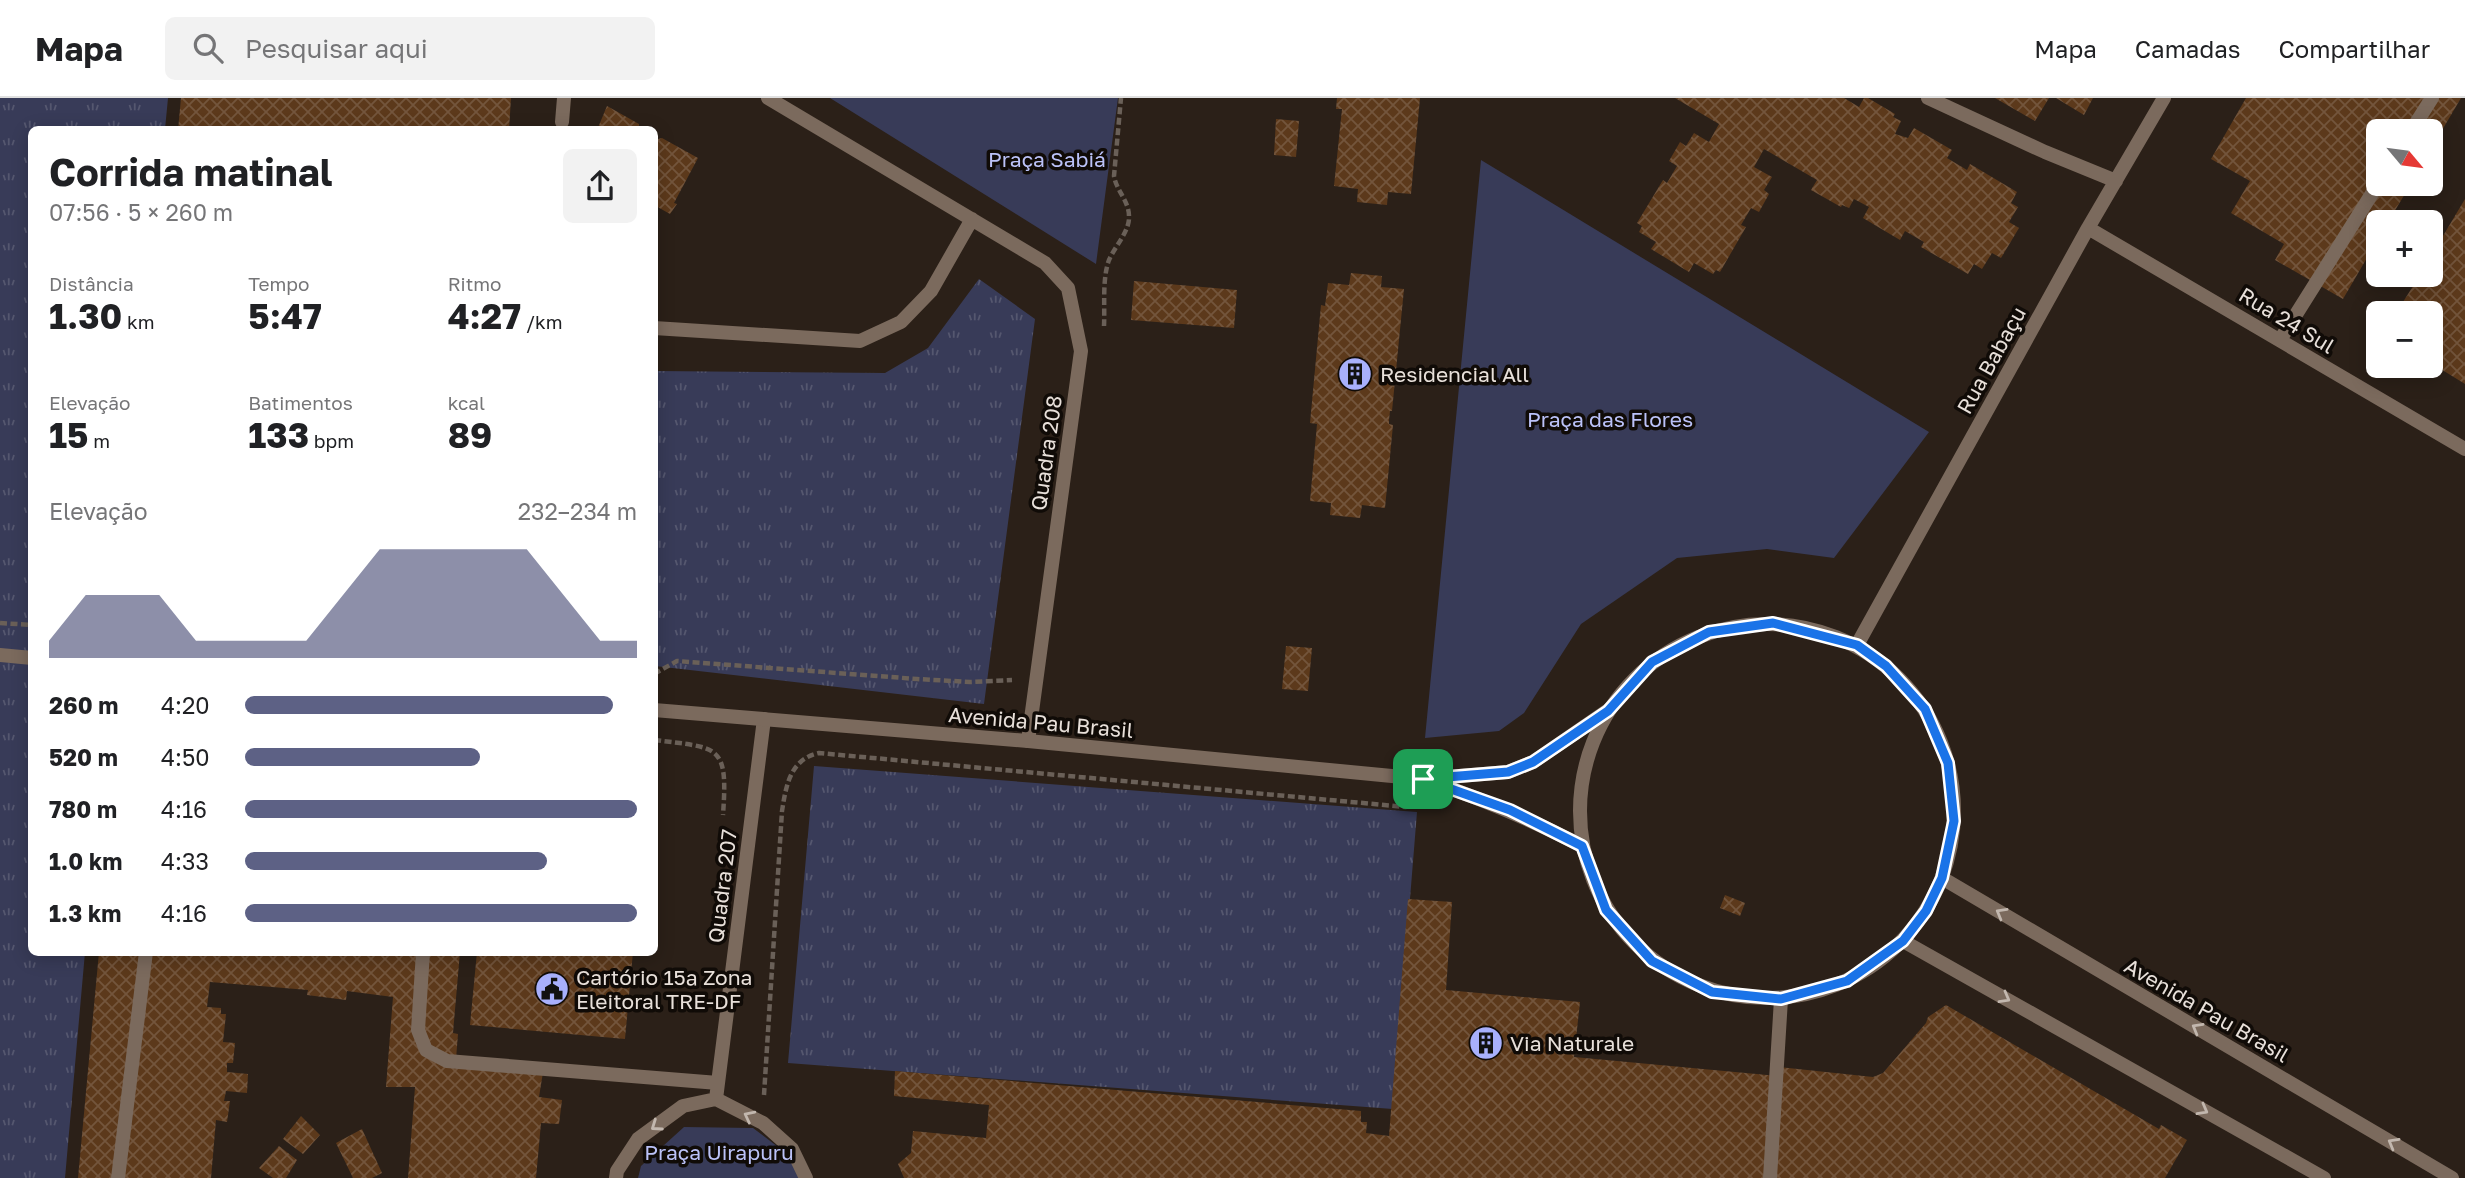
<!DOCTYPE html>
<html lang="pt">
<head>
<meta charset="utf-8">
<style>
	body { margin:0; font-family:"Golos Text",sans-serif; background:#f2f2f2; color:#202124; height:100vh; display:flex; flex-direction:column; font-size:26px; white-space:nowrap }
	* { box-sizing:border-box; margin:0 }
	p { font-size:23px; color:#757577 }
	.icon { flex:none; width:38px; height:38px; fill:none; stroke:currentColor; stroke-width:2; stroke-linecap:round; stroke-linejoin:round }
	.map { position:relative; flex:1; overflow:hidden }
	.drawer { position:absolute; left:28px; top:28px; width:630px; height:830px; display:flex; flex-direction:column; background:#fff; border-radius:10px; box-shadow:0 4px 18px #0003 }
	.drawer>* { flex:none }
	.needle { width:46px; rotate:119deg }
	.buttons { position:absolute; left:2366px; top:21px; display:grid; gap:14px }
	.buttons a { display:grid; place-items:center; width:77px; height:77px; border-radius:10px; background:#fff; box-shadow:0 4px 18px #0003; font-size:35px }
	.pin { position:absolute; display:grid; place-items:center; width:60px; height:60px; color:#fff; margin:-30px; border-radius:14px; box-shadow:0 4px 10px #0006 }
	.round { display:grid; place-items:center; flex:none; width:74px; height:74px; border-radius:10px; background:#f2f2f2 }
	.headline { display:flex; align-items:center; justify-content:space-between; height:119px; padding:0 21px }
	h1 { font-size:38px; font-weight:700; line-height:52px }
	.stats { display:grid; grid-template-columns:repeat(3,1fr); gap:10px; height:119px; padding:7px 21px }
	.stats div { display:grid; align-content:center }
	.stats b { font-size:35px; font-weight:700 }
	.stats small { font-size:19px; font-weight:400 }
	.stats p { font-size:19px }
	.chart { height:196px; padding:14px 21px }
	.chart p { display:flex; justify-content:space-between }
	.chart svg { width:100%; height:126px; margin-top:7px; fill:#5d6185; opacity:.7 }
	ul { padding:0 21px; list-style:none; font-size:23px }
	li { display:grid; grid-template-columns:112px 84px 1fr; align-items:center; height:52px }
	li i { height:18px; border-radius:9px; background:#5d6185 }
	header { display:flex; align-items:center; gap:42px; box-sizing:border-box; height:98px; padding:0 35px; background:#fff; border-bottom:2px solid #e0e0e0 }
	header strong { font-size:33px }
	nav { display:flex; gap:38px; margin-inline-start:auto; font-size:24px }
	.search { width:490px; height:63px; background:#f2f2f2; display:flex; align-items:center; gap:18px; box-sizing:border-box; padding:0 24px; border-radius:10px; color:#757577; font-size:26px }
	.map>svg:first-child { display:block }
	.grass { fill:url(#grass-tufts) }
	.park { fill:#383b58 }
	.building { fill:url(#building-cross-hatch) }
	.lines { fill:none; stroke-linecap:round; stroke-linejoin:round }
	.path { stroke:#6a6058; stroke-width:4.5; stroke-dasharray:7 3.5; stroke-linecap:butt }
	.minor { stroke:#7b6a5d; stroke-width:14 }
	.tertiary { stroke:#7b6a5d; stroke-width:14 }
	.oneway { stroke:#c2b7ae }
	.route-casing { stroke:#fff; stroke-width:14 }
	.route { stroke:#1a73e8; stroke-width:9 }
	.labels { text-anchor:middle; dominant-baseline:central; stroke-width:7; stroke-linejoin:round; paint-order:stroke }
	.park-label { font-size:21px; fill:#bbc2f8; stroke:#100b07 }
	.street-label { font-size:21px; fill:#e8e0da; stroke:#100b07 }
	.poi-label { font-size:21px; fill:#e8e0da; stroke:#100b07; text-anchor:start }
</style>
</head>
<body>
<header>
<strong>Mapa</strong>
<div class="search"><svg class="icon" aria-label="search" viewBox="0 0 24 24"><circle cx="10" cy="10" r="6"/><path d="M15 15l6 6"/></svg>Pesquisar aqui</div>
<nav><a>Mapa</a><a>Camadas</a><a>Compartilhar</a></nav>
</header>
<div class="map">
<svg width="2465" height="1080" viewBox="0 0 2465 1080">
	<defs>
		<pattern id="grass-tufts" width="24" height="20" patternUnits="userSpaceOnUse" patternTransform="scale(1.75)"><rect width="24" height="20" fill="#383b58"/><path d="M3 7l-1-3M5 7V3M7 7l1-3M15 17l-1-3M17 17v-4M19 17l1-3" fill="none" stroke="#55576f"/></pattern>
		<pattern id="building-cross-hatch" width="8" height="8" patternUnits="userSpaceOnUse" patternTransform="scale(1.75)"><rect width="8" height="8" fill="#5c391b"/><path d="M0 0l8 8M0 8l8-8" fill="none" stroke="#73553c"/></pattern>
	</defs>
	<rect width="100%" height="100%" fill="#2b2018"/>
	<path class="grass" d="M0,0H168L165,31L32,32V854H85L65,1080H0Z
		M979,181L1035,221L984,606L655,568V273L885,275L928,250Z
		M814,668L1417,714L1393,1011L788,965Z"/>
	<path class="park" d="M830,0H1118L1096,166Z
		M1481,62L1929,334L1834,460L1767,451L1677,460L1581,526L1524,615L1499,633L1425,640Z
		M684,1029L753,1030L799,1065L801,1080H638L641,1068Z"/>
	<path class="building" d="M181,0H511L509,32H178Z
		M1337,0H1420L1411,96L1388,94L1387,107L1357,104L1358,91L1334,88L1342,11H1336Z
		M1675,0H1844L1859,9L1864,0H1868L1895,16L1893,19L1901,23L1895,36L1908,40L1914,30L1952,52L1947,60L1967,72L1970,66L2017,94L2011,105L2018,109L2009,124L2019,130L2001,160L1992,155L1982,171L1974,166L1968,176L1921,149L1924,144L1905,133L1900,142L1863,120L1869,109L1854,101L1849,110L1842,107L1841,109L1811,92L1817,82L1764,51L1754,69L1772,79L1764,92L1769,96L1759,114L1751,110L1741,127L1746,129L1720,174L1716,172L1713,176L1694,165L1689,174L1651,151L1656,144L1639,134L1642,128L1637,125L1663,82L1667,85L1677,68L1669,63L1680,44L1686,48L1694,35L1709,44L1719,26Z
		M1995,0H2049L2035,23Z
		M2056,0H2093L2084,17Z
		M2246,0H2461L2431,51V33H2378V86H2411L2388,124H2378V141L2343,201L2275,162L2284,146L2231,115L2250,83L2211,61Z
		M607,8L639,26V32H597Z
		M1276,21L1299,23L1296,59L1274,57Z
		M662,40L698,60L674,105L677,106L670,116L654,107V42Z
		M2465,101V286L2431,265V215H2396L2420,177H2431V158Z
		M1351,175L1382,178L1381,189L1404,191L1392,313H1390L1389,322V326L1393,327L1385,410L1362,407L1360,420L1330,417L1331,405L1310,403L1317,326L1310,325L1321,207L1325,208L1328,185L1349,187Z
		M1134,183L1237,192L1234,230L1131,222Z
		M1286,548L1312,550L1308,593L1282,591Z
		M1725,797L1745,805L1740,818L1720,810Z
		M1408,801L1452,804L1446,892L1580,904L1574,959L1778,978L1779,969L1873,979L1883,975L1926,925L1928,919L1946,907L2159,1031L2161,1027L2187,1042L2165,1080H904L898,1066L911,1055L913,1033L986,1040L989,1007L894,998L895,973L1361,1013V1024H1367L1366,1035L1389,1038Z
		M99,854H460L453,935L458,936L456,961L544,968L539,999L562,1002L559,1026L541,1025L536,1080H408L415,989H386L393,899L347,893L346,902L307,897L308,892L210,884L207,909L221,910V916H226L223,944L235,945L233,965H227V974L248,976L247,995L226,993L224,1003H230L227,1024L216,1022L211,1080H78Z
		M477,854H633L625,941L470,927Z
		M301,1018L320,1037L303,1056L283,1041Z
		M362,1031L382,1075L372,1080H353L336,1045Z
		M279,1048L297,1062L286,1080H273L259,1070Z"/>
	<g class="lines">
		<path class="path" d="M1104,228C1105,208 1102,181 1109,162C1115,148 1130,133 1129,118C1129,103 1116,92 1114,78L1121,0
			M0,525L32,527
			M654,576L677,563L917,581L970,584L1012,582
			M654,642C720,650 728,646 723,717
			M764,997L782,713C786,688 790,661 819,655L1406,709L1407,704"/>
		<path class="minor" d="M768,0L1045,165L1068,190L1081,253L1028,643
			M1928,0L2045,54L2116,83
			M562,24L564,0
			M2411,33L2432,0
			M2088,130L2465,351
			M654,230L860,243L901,224L931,193L972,121
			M2280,242L2378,86
			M1857,547L2088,130L2164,0
			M423,854L418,932L426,952L447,963L718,985
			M716,1001L764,621
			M118,1080L146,854
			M616,1080L617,1073L638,1041L683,1008L716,1001L763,1025L792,1051L806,1080
			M1770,1080L1781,901"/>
		<path class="tertiary" d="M1580 713a187 187 0 1 1 374 0a187 187 0 1 1-374 0Z
			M0,557L32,560
			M654,612L1028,643L1423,681L1508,674L1533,664L1607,613
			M1428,682C1481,701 1531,721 1582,748
			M1942,780L2452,1080
			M1903,843L2324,1080"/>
	</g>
	<defs><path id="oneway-chevron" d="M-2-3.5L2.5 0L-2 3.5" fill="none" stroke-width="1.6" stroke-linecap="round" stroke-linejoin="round" transform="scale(1.75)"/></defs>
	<g class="oneway">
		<use href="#oneway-chevron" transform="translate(2001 815) rotate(-150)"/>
		<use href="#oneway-chevron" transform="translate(2005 900) rotate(29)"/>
		<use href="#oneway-chevron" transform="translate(2197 930) rotate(-150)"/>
		<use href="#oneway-chevron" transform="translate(2203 1012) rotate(29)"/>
		<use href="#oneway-chevron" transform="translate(749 1018) rotate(-153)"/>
		<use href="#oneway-chevron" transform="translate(656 1028) rotate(145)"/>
		<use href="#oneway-chevron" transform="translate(2393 1045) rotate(-150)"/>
	</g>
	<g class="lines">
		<g class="route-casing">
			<path id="route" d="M1773,525L1857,547L1886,568L1925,611L1948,665L1954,723L1942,780L1926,813L1903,843L1847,883L1781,901L1712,894L1652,863L1606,812L1582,748L1510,712L1423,681L1508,674L1533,664L1608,613L1652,564L1709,534Z"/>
		</g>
		<use href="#route" class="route"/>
	</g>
	<defs>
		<g id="building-disc" transform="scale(1.75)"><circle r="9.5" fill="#a8b0fc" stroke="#100b07"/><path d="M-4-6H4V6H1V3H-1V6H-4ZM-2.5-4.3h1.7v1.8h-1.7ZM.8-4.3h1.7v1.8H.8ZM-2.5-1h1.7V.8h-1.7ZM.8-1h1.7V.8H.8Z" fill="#111"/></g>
		<g id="civic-disc" transform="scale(1.75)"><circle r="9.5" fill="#a8b0fc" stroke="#100b07"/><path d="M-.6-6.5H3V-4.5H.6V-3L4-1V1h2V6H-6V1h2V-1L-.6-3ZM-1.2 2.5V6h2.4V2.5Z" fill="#111"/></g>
	</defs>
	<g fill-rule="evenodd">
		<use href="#building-disc" x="1355" y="276"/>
		<use href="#civic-disc" x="552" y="891"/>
		<use href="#building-disc" x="1486" y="945"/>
	</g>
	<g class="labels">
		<g class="park-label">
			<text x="1047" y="61">Praça Sabiá</text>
			<text x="1610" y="321">Praça das Flores</text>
			<text x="719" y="1054">Praça Uirapuru</text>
		</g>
		<g class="street-label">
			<text transform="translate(2287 222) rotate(31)">Rua 24 Sul</text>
			<text transform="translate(1991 262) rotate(-61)">Rua Babaçu</text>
			<text transform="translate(1046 355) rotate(-82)">Quadra 208</text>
			<text transform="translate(1041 624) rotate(5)">Avenida Pau Brasil</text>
			<text transform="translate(722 788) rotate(-83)">Quadra 207</text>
			<text transform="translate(2207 912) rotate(30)">Avenida Pau Brasil</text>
		</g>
		<g class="poi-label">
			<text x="1380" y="276">Residencial All</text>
			<text x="576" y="879">Cartório 15ª Zona<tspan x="576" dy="24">Eleitoral TRE-DF</tspan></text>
			<text x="1510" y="945">Via Naturale</text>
		</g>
	</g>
</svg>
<div class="buttons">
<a><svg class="needle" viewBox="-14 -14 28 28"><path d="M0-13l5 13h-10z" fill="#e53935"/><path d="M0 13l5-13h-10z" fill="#757577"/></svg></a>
<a>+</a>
<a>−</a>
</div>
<div class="pin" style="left:1423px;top:681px;background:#1e9e55"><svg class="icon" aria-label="arrive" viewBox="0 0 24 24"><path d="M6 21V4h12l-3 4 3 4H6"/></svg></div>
<section class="drawer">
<div class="headline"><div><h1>Corrida matinal</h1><p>07:56 · 5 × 260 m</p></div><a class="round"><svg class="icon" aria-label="share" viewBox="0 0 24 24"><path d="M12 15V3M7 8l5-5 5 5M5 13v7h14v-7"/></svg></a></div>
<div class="stats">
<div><p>Distância</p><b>1.30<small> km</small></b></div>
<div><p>Tempo</p><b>5:47</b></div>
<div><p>Ritmo</p><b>4:27<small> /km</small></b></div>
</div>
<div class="stats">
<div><p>Elevação</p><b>15<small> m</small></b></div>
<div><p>Batimentos</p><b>133<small> bpm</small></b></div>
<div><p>kcal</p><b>89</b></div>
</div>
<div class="chart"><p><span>Elevação</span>232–234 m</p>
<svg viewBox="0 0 160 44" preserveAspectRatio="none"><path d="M0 44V38L10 22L20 22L30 22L40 38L50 38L60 38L70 38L80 22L90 6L100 6L110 6L120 6L130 6L140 22L150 38L160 38V44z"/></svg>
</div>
<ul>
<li><b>260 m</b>4:20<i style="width:94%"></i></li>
<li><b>520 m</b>4:50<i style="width:60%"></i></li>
<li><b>780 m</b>4:16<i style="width:100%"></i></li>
<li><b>1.0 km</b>4:33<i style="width:77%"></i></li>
<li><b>1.3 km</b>4:16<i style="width:100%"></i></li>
</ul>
</section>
</div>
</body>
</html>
